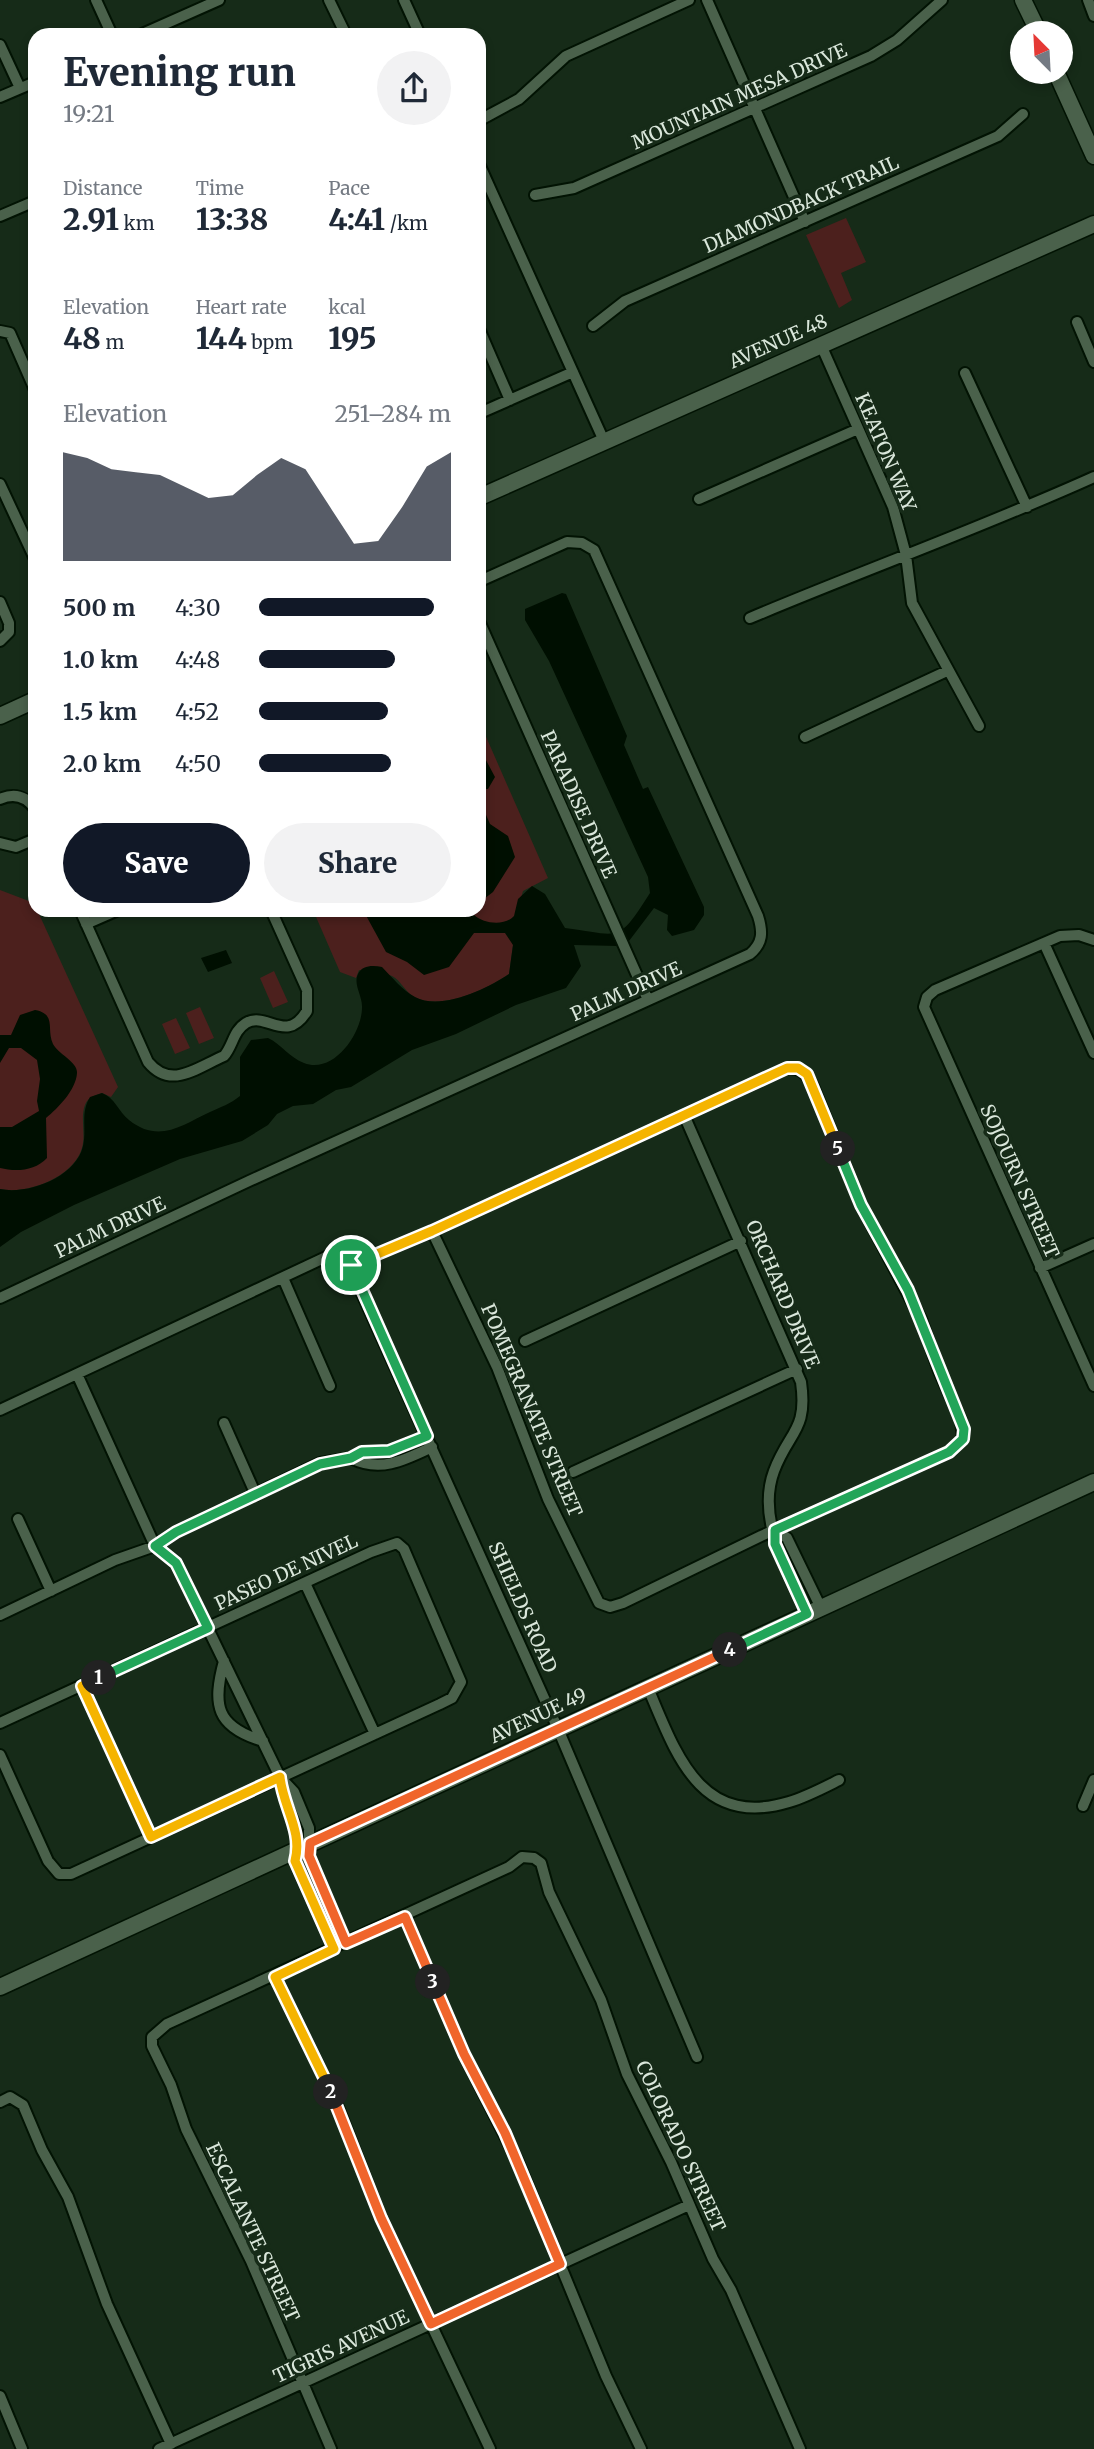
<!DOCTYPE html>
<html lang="en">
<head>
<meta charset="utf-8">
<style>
	body { margin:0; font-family:Merriweather,serif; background:#f2f2f3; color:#1f2937; height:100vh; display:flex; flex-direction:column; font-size:26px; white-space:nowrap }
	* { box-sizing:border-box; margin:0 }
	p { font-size:23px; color:#747a83 }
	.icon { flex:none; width:38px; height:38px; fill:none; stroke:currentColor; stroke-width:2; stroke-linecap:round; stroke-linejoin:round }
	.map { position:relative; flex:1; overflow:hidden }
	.panel { position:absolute; left:28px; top:28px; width:458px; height:889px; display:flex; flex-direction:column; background:#fff; border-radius:21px; box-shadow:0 4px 10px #0003 }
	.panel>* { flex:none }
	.needle { width:46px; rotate:336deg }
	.buttons { position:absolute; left:1010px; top:21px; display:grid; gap:14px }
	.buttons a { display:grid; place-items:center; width:63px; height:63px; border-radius:50%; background:#fff; box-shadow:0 4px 10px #0003; font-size:35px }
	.pin { position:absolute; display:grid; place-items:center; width:60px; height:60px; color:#fff; margin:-30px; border:4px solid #fff; border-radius:50%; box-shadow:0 2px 7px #0007 }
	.km { position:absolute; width:35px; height:35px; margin:-18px; border-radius:50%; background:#222; color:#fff; font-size:19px; line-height:35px; text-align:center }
	.round { display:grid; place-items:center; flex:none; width:74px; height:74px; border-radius:37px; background:#f2f2f3 }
	.head { display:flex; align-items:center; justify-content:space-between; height:119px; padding:0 35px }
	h1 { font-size:38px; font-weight:800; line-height:52px }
	.stats { display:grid; grid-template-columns:repeat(3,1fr); gap:10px; height:119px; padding:7px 35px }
	.stats div { display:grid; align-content:center }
	.stats b { font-size:30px; font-weight:800 }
	.stats small { font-size:19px; font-weight:400 }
	.stats p { font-size:19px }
	.chart { height:196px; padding:14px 35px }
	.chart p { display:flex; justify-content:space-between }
	.chart svg { width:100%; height:126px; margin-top:7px; fill:#111827; opacity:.7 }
	.cta { display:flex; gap:14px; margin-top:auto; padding:14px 35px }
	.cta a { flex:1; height:80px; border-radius:42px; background:#111827; color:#fff; font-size:28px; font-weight:800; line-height:80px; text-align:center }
	.cta a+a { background:#f2f2f3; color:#1f2937 }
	ul { padding:0 35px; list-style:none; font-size:23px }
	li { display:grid; grid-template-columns:112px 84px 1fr; align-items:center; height:52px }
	li i { height:18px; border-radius:9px; background:#111827 }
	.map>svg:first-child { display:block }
	.green { fill:#4c201d }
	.water { fill:#000f01 }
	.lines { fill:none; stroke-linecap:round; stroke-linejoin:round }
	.street-casing { stroke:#021303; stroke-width:14 }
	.secondary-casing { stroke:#021303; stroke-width:19 }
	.street { stroke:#4a614b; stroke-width:10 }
	.secondary { stroke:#4a614b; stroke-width:16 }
	.split-1-casing { stroke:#fff; stroke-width:14 }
	.split-2-casing { stroke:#fff; stroke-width:14 }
	.split-3-casing { stroke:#fff; stroke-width:14 }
	.split-4-casing { stroke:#fff; stroke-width:14 }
	.split-5-casing { stroke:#fff; stroke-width:14 }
	.split-6-casing { stroke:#fff; stroke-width:14 }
	.split-1 { stroke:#22a559; stroke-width:9 }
	.split-2 { stroke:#f5b400; stroke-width:9 }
	.split-3 { stroke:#f0652b; stroke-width:9 }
	.split-4 { stroke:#f0652b; stroke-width:9 }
	.split-5 { stroke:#22a559; stroke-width:9 }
	.split-6 { stroke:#f5b400; stroke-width:9 }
	.labels { text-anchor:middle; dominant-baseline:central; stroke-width:7; stroke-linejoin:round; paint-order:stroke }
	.street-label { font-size:19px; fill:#dae7db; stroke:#162b18 }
</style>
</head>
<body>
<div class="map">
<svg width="1094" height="2449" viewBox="0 0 1094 2449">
	<rect width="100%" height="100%" fill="#162b18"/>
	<path class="green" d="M846,218L866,262L841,273L852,300L839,308L806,235Z
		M480,723L548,878L523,891L510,936L513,945L509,974C487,989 443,1010 416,998C406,994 401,980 392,976C383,972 369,972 359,970L356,978L340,972L313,910H480Z
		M0,890L34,903L118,1087L111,1097L102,1093C94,1096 88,1097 85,1105C80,1118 86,1134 82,1148C74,1177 27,1195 0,1189Z
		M274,971L288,1002L273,1008L260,978Z
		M200,1007L214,1038L199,1044L186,1013Z
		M176,1018L190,1048L175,1054L162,1024Z"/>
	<path class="water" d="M562,593L566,594L627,736L624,745L643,789L648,787L704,907V915L694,930L672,936L667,930L668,915L654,908L629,941L618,946L574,945L581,966L566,988L516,1005L456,1034L412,1050L351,1087L336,1090L313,1104L293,1106L277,1114L268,1125L242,1141L180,1159L74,1205L21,1232L0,1247V1189C28,1195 76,1177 83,1146C87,1128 80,1113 90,1097L102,1093C115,1098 118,1111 129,1120C159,1144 182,1125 210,1112C221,1107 230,1104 240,1096V1057L251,1040L268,1038C281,1044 290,1058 304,1063C334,1075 363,1032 362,1006C362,995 353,984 358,974C362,965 373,965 382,967C391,976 403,991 415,997C441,1011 487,989 509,974L513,945L505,933H474L449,967L424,975L407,962L386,952L363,910H475L474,915C484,924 505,926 514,916L518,899L532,886L545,894L565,928C621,935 617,945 650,893L648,877L549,661L525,620V609Z
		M480,749L495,777L488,789H480Z
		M480,801L490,824L508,836L515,857L493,892L480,902Z
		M226,950L232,963L208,972L201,958Z
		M35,1010C57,1014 46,1029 53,1044C58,1054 78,1062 77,1073C76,1090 58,1108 46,1118L47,1158C35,1171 16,1172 0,1168V1127H12L39,1111L37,1101L40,1079L37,1060L21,1048H9L0,1063V1035H11L20,1015Z"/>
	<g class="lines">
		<g class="street-casing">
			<path id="street" d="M96,0L112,35
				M329,0L346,35
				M404,0L420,35
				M707,0L805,222
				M1088,0L1094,16
				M140,35L219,0
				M0,45L20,88
				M0,97L35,82
				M480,120L519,99L566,56L689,0
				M480,166L604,441
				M535,195L574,188L871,56L897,40L942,0
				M0,216L35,201
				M1077,322L1094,362
				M593,326L625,301L998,136L1023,114
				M0,331L10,333L35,390
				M480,331L510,400
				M821,345L893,507L906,555L912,603L979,726
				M965,373L1027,507
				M480,413L573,372
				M0,484L35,559
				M699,499L858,429
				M0,602L9,623V632L0,641
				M750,618C864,570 981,528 1094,477
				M480,623L648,1000
				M805,737L947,671
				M0,799C14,793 26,796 35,809
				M0,843L16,847L35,839
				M80,910L148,1062C171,1090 196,1068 224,1056C233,1046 233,1031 246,1023C267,1011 286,1045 307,1011V990L271,910
				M86,924L118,910
				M1094,940L1079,935L1060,936L935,990L927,997L924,1007L1094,1386
				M1044,943L1094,1053
				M684,1115L801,1382C808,1431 789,1431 774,1471C756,1519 788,1572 807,1614
				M351,1265L432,1231L787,1068C801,1068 806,1073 813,1086L861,1205L921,1319L939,1371L961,1420L963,1439L949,1452L761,1536L623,1603L610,1607L599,1603L548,1499L497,1367L432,1231
				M1040,1268L1094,1244
				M283,1278L330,1386
				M0,1298L249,1181L750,954C763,943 763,932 758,916L594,550L582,543L567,542L480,581
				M525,1341L741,1241
				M77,1374L155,1546L176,1563L280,1777L294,1792L309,1828V1856L346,1943
				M0,1410L326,1257L333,1255L346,1258L558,1729L697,2057
				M224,1423L256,1495
				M351,1458C380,1473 405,1460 432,1447
				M573,1472L797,1369
				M18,1519L51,1591
				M775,1530L787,1538L821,1608
				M305,1583L375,1734
				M0,1615L115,1560L155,1546L176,1532L320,1463L351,1458L362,1452L389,1451L427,1436
				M224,1661C212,1705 216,1727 263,1741
				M82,1686L151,1837
				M648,1688C676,1754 700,1829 789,1802C806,1797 823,1788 839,1780
				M0,1723L371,1552L397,1543L404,1549L461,1682L452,1698L440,1704L71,1874H59L48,1861L0,1755
				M280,1777C283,1807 303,1831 295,1862L334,1949
				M1083,1806L1094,1780
				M405,1917L464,2054L518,2162L606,2376L641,2449
				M275,1977L336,2102L381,2218L490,2449
				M0,2102L10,2097L23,2105L42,2150L68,2197L107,2304L171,2444
				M0,2396L22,2449
				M159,2449L689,2205
				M331,2449L251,2261L186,2129L171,2085L152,2046V2037L167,2024L509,1867L522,1857L534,1858L541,1863L549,1892L601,2000L627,2074L671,2162L713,2259L731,2290L800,2449"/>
		</g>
		<g class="secondary-casing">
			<path id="secondary" d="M1023,0L1039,33
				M1056,72L1094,156
				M480,497L1094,224
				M0,716L35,700
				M0,1987L1094,1482"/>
		</g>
		<use href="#street" class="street"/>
		<use href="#secondary" class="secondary"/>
	</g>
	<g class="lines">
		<g class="split-1-casing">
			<path id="split-1" d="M99,1678L208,1628L176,1563L155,1546L176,1532L320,1464L351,1458L362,1452L389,1451L427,1436L351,1265"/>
		</g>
		<g class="split-2-casing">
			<path id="split-2" d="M99,1678L82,1686L151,1837L280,1777C283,1807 303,1831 295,1861L334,1949L275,1977L331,2092"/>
		</g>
		<g class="split-3-casing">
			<path id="split-3" d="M331,2092L381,2218L431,2324L560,2264L505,2133L464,2054L433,1982"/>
		</g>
		<g class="split-4-casing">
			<path id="split-4" d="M433,1982L405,1917L346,1943L309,1856L310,1843L730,1650"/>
		</g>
		<g class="split-5-casing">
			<path id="split-5" d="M730,1650L807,1614L775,1544V1530L949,1452L963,1439L964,1429L908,1290L861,1205L838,1149"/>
		</g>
		<g class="split-6-casing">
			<path id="split-6" d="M351,1265L432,1231L787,1068H798L807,1074L838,1149"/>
		</g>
		<use href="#split-1" class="split-1"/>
		<use href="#split-2" class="split-2"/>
		<use href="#split-3" class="split-3"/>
		<use href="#split-4" class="split-4"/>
		<use href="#split-5" class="split-5"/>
		<use href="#split-6" class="split-6"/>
	</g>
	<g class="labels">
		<g class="street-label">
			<text transform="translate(739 96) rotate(-24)">MOUNTAIN MESA DRIVE</text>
			<text transform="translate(801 204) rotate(-24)">DIAMONDBACK TRAIL</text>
			<text transform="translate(778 341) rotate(-24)">AVENUE 48</text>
			<text transform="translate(886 452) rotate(67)">KEATON WAY</text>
			<text transform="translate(579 804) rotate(66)">PARADISE DRIVE</text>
			<text transform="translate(626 991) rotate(-24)">PALM DRIVE</text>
			<text transform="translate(1020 1181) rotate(66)">SOJOURN STREET</text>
			<text transform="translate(110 1227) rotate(-25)">PALM DRIVE</text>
			<text transform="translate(783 1294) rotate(67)">ORCHARD DRIVE</text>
			<text transform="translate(532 1410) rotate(67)">POMEGRANATE STREET</text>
			<text transform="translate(286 1572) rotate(-25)">PASEO DE NIVEL</text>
			<text transform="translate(523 1607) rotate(66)">SHIELDS ROAD</text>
			<text transform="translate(538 1715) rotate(-25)">AVENUE 49</text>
			<text transform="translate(681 2146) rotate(65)">COLORADO STREET</text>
			<text transform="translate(253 2232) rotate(65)">ESCALANTE STREET</text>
			<text transform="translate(341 2346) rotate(-25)">TIGRIS AVENUE</text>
		</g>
	</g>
</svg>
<div class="buttons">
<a><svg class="needle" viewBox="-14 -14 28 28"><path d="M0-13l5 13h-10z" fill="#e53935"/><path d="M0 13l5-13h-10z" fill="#747a83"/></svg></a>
</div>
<div class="pin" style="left:351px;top:1265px;background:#1e9e55"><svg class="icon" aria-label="arrive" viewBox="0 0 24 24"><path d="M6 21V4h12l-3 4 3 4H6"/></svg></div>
<b class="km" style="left:99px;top:1678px">1</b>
<b class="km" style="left:331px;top:2092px">2</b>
<b class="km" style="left:433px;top:1982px">3</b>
<b class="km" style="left:730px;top:1650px">4</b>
<b class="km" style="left:838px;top:1149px">5</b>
<section class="panel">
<div class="head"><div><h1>Evening run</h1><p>19:21</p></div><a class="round"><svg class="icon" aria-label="share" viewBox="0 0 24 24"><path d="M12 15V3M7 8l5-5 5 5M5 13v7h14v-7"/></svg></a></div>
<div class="stats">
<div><p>Distance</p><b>2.91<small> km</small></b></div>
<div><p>Time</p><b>13:38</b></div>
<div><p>Pace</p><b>4:41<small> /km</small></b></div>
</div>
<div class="stats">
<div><p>Elevation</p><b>48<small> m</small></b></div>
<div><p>Heart rate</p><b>144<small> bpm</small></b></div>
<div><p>kcal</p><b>195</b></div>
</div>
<div class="chart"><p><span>Elevation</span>251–284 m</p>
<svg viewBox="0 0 160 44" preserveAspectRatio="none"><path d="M0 44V6L10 8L20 12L30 13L40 14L50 18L60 22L70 21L80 14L90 8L100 12L110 25L120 38L130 37L140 25L150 11L160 6V44z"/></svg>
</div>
<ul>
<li><b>500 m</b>4:30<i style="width:91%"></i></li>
<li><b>1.0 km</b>4:48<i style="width:71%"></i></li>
<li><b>1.5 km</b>4:52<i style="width:67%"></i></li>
<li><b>2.0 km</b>4:50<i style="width:69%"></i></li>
</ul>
<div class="cta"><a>Save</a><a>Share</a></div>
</section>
</div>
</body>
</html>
